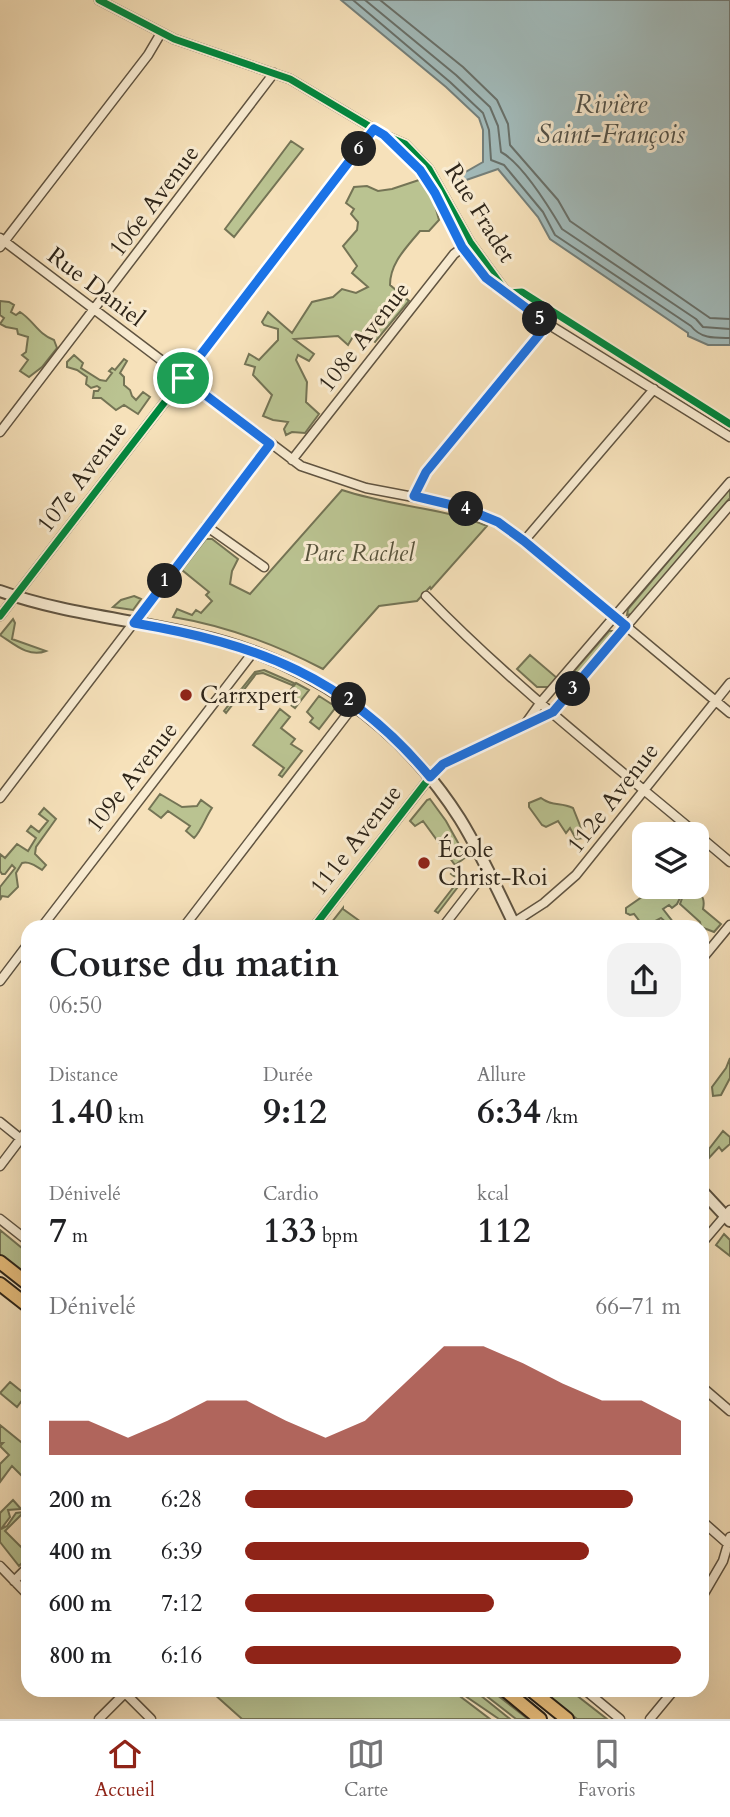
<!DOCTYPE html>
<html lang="fr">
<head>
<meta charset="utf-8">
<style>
	body { margin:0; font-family:Cardo,serif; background:#f2f2f2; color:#202124; height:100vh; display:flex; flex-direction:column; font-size:26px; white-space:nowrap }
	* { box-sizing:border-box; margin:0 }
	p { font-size:23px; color:#757577 }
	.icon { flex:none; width:38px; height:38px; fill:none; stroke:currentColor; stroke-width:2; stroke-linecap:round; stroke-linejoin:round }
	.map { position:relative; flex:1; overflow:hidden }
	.drawer { position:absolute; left:21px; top:920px; width:688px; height:777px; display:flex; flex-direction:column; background:#fff; border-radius:21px; box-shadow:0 7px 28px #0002 }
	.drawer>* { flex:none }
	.fabs { position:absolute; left:632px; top:822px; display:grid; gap:14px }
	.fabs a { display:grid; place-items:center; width:77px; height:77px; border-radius:14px; background:#fff; box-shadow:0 7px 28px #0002; font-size:35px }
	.pin { position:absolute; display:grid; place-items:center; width:60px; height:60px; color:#fff; margin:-30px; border:4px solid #fff; border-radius:50%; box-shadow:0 2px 7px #0007 }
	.km { position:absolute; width:35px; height:35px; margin:-18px; border-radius:50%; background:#222; color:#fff; font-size:19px; line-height:35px; text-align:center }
	.round { display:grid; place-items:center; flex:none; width:74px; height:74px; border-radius:21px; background:#f2f2f2 }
	.summary { display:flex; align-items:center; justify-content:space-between; height:119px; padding:0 28px }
	h1 { font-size:38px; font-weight:600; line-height:52px }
	.figures { display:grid; grid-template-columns:repeat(3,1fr); gap:10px; height:119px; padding:7px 28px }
	.figures div { display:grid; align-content:center }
	.figures b { font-size:35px; font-weight:600 }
	.figures small { font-size:19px; font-weight:400 }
	.figures p { font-size:19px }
	.chart { height:196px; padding:14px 28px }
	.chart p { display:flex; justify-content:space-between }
	.chart svg { width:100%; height:126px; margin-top:7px; fill:#8f2418; opacity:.7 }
	ul { padding:0 28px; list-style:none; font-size:23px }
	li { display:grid; grid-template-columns:112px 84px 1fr; align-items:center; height:52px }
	li i { height:18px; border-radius:9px; background:#8f2418 }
	.tab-bar { display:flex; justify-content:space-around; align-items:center; height:98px; border-top:2px solid #e0e0e0; background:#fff; font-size:19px; color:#757577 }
	.tab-bar a { display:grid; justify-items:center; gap:4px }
	.tab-bar .selected { color:#8f2418 }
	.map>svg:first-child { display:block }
	.green { fill:#bac391; stroke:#747455; stroke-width:2 }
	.water { fill:#a2bbbb; stroke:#747f7a; stroke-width:2 }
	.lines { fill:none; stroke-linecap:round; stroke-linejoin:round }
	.shore { stroke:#68706a; stroke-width:2 }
	.minor-casing { stroke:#605441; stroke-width:11 }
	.tertiary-casing { stroke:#605441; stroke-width:14 }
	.primary-casing { stroke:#2e2519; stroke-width:16 }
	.minor { stroke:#f9ecd2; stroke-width:8 }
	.tertiary { stroke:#f9ecd2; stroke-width:10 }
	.primary { stroke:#ebc07d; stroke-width:12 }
	.cycleway-casing { stroke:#f9ecd2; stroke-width:11 }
	.cycleway { stroke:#00873e; stroke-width:7 }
	.route-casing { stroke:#fff; stroke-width:14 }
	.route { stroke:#1a73e8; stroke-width:9 }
	.poi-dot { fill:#8f2418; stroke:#f9ecd2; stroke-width:2.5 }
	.labels { text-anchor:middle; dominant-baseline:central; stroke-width:6; stroke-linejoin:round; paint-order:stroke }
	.street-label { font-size:24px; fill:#2e2519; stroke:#f9ecd2 }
	.park-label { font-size:24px; font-style:italic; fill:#58543d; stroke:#f9ecd2 }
	.poi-label { font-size:24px; fill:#2e2519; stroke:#f9ecd2; text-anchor:start }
	.water-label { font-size:26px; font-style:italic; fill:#51524a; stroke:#f9ecd2 }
</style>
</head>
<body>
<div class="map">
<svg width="730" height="1719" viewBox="0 0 730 1719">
	<rect width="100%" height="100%" fill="#f6e1ba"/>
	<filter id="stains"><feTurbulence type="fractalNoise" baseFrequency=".00286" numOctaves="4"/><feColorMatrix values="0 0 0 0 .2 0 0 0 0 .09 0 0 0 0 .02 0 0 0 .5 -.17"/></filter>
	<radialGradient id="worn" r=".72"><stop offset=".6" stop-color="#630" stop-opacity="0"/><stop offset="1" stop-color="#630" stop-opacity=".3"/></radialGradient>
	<path class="green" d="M291,141L303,149L234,237L225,229Z
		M422,179L433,198L439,220L429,231H420C406,248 390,263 390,285L409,301L375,342L364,334L354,335L348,345L338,336L294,339L314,354L309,361L298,355L296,360L307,382L306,402L319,414L305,433L292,432L286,435L284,429L288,422L273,420L263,416L272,395L253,375L255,367L245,364L249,354L259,360L278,340V329L264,325L262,322L268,312L292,333L312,302L333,297L342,289L356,293L368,287L352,273L357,266L343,246L357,230L358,222L351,214L354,209L346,203L354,187L367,186L378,191L392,189Z
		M0,301L9,302L14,305L11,312L16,315L20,312C33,320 38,334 54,340L57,348L42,367L29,377L20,371L28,360L22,355L26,352L28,337L18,334L17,329L6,327L0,324L4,318L0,315Z
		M74,355L83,363L81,368L100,380L106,381L112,373L109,371L112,368L115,370L124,359L127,361L120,373L124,377V385L130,390L132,396L136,400L143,392L150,397L138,414L124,405L116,410L101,398H93L94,391H98L100,388L97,386L91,388L86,384L87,377L77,370L67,367V362Z
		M730,488V498L632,614L627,615L628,609Z
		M342,490C389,506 440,507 487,526L431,589L430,587L417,601L379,606L323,669C275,644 227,626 173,617L177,609L192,615L196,610L201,613L212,601L206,595L209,592L182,570L206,539H212L238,559L232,571L230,584L250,594Z
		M134,596L141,599L133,610L113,607L121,600Z
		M13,619L15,623L12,639L46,651C29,658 14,644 0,635Z
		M609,631H613V635L570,687L559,695L557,692L561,686Z
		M530,655L557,678L549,687H537L517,669Z
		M264,670L294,683L292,685L263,673L256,674L226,713L224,711L255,672Z
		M296,683L309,690L295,708L283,699Z
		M319,696L336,707L319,729L310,722L313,718L307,712Z
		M280,709L290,717L281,728L295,739L291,744L302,751L282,777L279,775L284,768L253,745Z
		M160,794L182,807L197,806L201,800L212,808C205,818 202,830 194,838L186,831L190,826L168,811L161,818L149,809Z
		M541,798C553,807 560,802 573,808L585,838L576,839L570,828L566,833L558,821L546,827L542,825L529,807V803Z
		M430,799L446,821L466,857L455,865L423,821L415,826L410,821L427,800Z
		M44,808L56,819L36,847L35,854L46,865L42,870C36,866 29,861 22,863L16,873L18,887L8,897L2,896L0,900V887L15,868L12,865L5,874H2L0,871V854L5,858L17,844L28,851L36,838L27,831L31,826L39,832L48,821L39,814Z
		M454,871L464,879L438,913L435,911L459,880L451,874Z
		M651,887H671L680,898L677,904L672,908L669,905L663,909L673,922L671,927L661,918L646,926L641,923L634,914L630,915L626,913V908L649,892Z
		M690,890H696C703,896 705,900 703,909L721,924L714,932L701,927L700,922L680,904L684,893Z
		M343,908V909L368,927H328Z
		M730,1058V1078L721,1095L713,1096L712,1087L726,1068Z
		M723,1131L730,1137V1144L722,1151L719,1147L709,1158V1149Z
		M0,1230L28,1253V1277L0,1255Z
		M724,1234L730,1240V1256L716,1245Z
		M10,1382L26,1395L17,1407L0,1393Z
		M0,1425L26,1446L28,1445V1482L12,1466L0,1482V1464L9,1455L0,1446L3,1443H0Z
		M13,1500L21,1509L8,1510L10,1517L1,1529L7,1526L16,1513L24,1512L5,1531L21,1547L28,1541V1557L19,1566L0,1542V1513Z
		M218,1690L445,1691L451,1694L453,1691L490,1719H242L214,1694Z
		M458,1691H475L510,1719H499Z
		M480,1691H492L528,1719H516Z
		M542,1691H571L607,1719H577Z"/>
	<path class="water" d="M341,0H730V345H708L688,336V333L550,239L538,217L498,169L452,185L450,181L483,162V130L479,118L446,87Z"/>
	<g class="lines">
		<path class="shore" d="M353,0L450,82L483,113L489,130L491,160L504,165L543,212L555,235L691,326C701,339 715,338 730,338
			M365,0L456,75L490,107L498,126L501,152C523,164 549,207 562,229L696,319L703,327L730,329
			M380,0L463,67L497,100L508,124L510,145L558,200L570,221L710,318L730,319"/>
		<g class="minor-casing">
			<path id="minor" d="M99,0L174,39L290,79L384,135L405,144L429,169L470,242L507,293
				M388,139L415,164L426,178L462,247L495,286L507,293L548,324L730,437
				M0,238L301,466L366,488L445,503L478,513L498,522L524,541L730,713
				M0,247L148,55L161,33
				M0,432L274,73
				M292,460L454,254L466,245
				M414,497L426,472L548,324
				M206,526L264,567
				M524,541L654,389
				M426,596C518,691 629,776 730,862
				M0,616L375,129
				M526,723L541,702L730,482
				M0,798L270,444
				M513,923L544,903L576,875L730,683
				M41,928L254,651
				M183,928L355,704
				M313,928L434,772L443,764L553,712L730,505
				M442,928L479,880L489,871
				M702,959L730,925
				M0,981L28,944
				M0,1122L21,1139
				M0,1166L28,1129
				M0,1219L28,1241
				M702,1243L730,1210
				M702,1387L730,1411
				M702,1521L728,1544
				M0,1566L28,1595
				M14,1581L28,1567
				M702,1597L723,1561L730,1537
				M585,1690L620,1719
				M123,1691L151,1719
				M99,1719L128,1690
				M650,1719L674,1690"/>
		</g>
		<g class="tertiary-casing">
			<path id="tertiary" d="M0,591C64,614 131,619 197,635C307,660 399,723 460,819C481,853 498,891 516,928
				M702,1191L730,1221"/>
		</g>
		<g class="primary-casing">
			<path id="primary" d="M0,1262L28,1284
				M0,1284L28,1306
				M505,1690L540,1719
				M531,1690L567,1719"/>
		</g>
		<use href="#minor" class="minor"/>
		<use href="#tertiary" class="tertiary"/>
		<use href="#primary" class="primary"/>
		<g class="cycleway-casing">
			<path id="cycleway" d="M99,0L174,39L290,79L384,135L405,144L429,169L470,242L507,293
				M497,288L507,293L522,292L730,424
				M0,616L375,129
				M313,928L430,777"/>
		</g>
		<use href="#cycleway" class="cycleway"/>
	</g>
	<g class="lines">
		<g class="route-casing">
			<path id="route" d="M374,129L384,135L420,170L435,193L462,247L486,278L548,324L426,472L414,496L464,508L498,522L524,541L626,626L553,712L443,764L430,777C347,677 258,644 134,623L270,444L183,378Z"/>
		</g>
		<use href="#route" class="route"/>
	</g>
	<g class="poi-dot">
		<circle cx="186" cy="695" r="7"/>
		<circle cx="424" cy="863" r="7"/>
	</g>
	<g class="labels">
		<g class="street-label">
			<text transform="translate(154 201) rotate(-53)">106e Avenue</text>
			<text transform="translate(480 213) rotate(58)">Rue Fradet</text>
			<text transform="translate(96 287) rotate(37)">Rue Daniel</text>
			<text transform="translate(364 337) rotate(-52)">108e Avenue</text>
			<text transform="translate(82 477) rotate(-53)">107e Avenue</text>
			<text transform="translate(132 777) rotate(-52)">109e Avenue</text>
			<text transform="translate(613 798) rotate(-52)">112e Avenue</text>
			<text transform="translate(356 840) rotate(-52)">111e Avenue</text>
		</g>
		<g class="park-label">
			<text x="359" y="553">Parc Rachel</text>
		</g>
		<g class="poi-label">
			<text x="200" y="695">Carrxpert</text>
			<text x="438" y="849">École<tspan x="438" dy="28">Christ-Roi</tspan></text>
		</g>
		<g class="water-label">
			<text x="611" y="104">Rivière<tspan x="611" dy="30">Saint-François</tspan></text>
		</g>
	</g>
	<rect width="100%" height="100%" filter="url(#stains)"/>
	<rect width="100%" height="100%" fill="url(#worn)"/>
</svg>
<div class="fabs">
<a><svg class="icon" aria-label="layers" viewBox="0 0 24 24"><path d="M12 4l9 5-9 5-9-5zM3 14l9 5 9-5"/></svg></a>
</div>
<div class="pin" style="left:183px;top:378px;background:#1e9e55"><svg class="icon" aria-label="arrive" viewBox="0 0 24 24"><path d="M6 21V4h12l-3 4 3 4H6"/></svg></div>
<b class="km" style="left:165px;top:581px">1</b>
<b class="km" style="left:349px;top:700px">2</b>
<b class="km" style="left:573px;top:689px">3</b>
<b class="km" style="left:466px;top:509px">4</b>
<b class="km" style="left:540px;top:319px">5</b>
<b class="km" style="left:359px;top:149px">6</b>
<section class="drawer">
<div class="summary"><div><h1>Course du matin</h1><p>06:50</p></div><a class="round"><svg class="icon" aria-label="share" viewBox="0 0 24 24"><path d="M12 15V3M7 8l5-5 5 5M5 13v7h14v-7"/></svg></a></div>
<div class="figures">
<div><p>Distance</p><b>1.40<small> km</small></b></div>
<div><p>Durée</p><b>9:12</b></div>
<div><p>Allure</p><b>6:34<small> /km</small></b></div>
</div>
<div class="figures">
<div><p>Dénivelé</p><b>7<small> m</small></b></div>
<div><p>Cardio</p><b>133<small> bpm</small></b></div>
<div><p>kcal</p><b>112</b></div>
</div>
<div class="chart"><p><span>Dénivelé</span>66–71 m</p>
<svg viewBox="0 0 160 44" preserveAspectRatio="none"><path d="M0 44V32L10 32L20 38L30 32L40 25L50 25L60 32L70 38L80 32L90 19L100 6L110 6L120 12L130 19L140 25L150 25L160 32V44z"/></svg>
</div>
<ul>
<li><b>200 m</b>6:28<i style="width:89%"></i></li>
<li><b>400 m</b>6:39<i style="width:79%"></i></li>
<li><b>600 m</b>7:12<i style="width:57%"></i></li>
<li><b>800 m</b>6:16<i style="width:100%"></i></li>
</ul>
</section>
</div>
<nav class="tab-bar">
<a class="selected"><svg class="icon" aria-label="home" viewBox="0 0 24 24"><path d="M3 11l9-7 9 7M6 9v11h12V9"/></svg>Accueil</a>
<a><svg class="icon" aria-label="map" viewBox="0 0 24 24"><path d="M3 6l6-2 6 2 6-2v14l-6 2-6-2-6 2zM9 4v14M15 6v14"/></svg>Carte</a>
<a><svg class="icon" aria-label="saved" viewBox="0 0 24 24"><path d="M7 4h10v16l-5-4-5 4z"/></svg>Favoris</a>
</nav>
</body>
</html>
